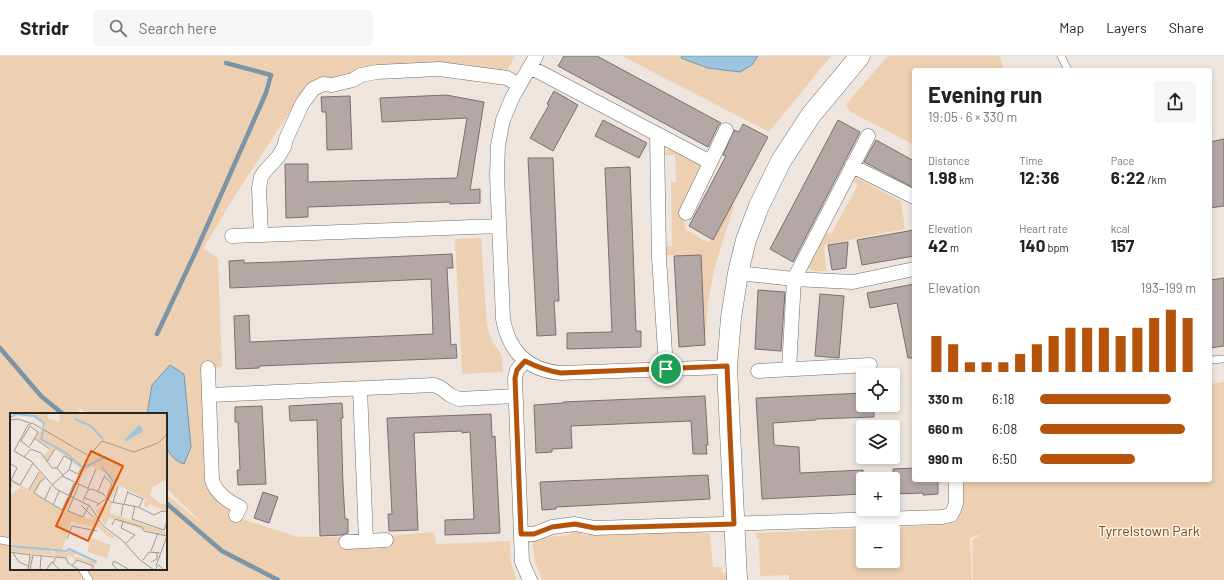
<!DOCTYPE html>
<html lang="en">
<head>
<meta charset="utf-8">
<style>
	body { margin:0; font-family:Barlow,sans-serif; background:#f6f6f6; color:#222; height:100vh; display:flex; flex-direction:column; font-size:15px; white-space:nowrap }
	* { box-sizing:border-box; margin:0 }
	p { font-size:13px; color:#767676 }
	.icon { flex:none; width:22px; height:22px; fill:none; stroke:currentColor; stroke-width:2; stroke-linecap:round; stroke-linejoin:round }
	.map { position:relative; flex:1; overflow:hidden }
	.details { position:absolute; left:912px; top:12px; width:300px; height:414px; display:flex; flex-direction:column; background:#fff; border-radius:4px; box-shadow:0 2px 6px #0003 }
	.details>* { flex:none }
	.controls { position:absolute; left:856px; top:312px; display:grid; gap:8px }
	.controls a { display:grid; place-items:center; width:44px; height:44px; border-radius:4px; background:#fff; box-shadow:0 2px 6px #0003; font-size:20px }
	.pin { position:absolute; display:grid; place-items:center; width:34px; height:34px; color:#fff; margin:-17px; border:2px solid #fff; border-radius:50%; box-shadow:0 1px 4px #0007 }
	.round { display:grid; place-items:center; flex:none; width:42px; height:42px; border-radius:4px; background:#f6f6f6 }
	.head { display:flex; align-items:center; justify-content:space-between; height:68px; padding:0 16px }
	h1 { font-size:22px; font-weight:700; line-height:30px }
	.metrics { display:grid; grid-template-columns:repeat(3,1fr); gap:6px; height:68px; padding:4px 16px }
	.metrics div { display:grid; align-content:center }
	.metrics b { font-size:17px; font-weight:700 }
	.metrics small { font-size:11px; font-weight:400 }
	.metrics p { font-size:11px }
	.chart { height:112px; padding:8px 16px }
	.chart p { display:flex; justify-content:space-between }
	.chart svg { width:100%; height:72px; margin-top:4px; stroke:#b45309; stroke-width:6 }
	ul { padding:0 16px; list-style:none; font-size:13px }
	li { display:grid; grid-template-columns:64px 48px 1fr; align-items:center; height:30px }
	li i { height:10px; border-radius:5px; background:#b45309 }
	header { display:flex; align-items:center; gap:24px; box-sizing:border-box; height:56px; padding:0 20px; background:#fff; border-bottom:1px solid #e0e0e0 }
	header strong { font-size:19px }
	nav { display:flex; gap:22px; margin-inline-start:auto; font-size:14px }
	.search { width:280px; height:36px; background:#f6f6f6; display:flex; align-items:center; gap:10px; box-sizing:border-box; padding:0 14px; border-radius:4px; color:#767676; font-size:15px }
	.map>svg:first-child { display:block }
	.green { fill:#edd0b2; fill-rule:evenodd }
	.water { fill:#9ec5df; stroke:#7b95a6 }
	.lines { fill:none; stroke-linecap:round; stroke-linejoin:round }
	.stream { stroke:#7b95a6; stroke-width:4.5 }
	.building { fill:#b3a8a6; stroke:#796f6d }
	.lane-casing { stroke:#746d66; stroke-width:8 }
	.street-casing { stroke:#746d66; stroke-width:15 }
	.secondary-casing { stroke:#746d66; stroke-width:21 }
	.lane { stroke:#fff; stroke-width:7 }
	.street { stroke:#fff; stroke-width:14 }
	.secondary { stroke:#fff; stroke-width:20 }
	.route-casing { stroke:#fff; stroke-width:8 }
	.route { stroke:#b45309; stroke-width:5 }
	.labels { text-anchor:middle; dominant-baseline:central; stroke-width:3; stroke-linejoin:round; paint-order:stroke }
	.park-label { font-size:14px; fill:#754b19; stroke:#fbf3eb }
	.inset-river { fill:none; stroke:#9ec5df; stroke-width:2 }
	.inset-road { fill:none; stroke:#9f9993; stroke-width:1 }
	.view { fill:#de560d; fill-opacity:0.15; stroke:#de560d; stroke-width:2 }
	.inset-edge { fill:none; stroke:#282522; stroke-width:2 }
</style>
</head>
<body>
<header>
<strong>Stridr</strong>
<div class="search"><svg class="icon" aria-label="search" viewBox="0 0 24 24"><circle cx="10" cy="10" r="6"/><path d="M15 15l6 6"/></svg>Search here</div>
<nav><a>Map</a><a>Layers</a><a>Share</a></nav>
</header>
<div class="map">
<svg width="1224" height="524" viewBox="0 0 1224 524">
	<rect width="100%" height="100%" fill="#eee6de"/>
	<path class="green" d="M0,0H515L506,17L449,7L378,9L313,27L302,37L236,138L203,193L218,202L222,311L202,313L206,430L210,437L233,456V460L298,481H343L344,493L385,491V480L434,476L436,488L510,485L511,507L516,524H0ZM80,352L87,358H166V432L204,469L166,438V513H11V358H77Z
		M622,0H831L769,76Z
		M888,0H1000L1004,14H914V89L849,55L846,48Z
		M672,93L702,110L683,158L686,174L709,187L731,149L734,150L714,213L708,248L706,276H703L700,200L665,199L666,190H672L671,126H676L675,99H663L667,94Z
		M853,122H857L901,145L905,173L824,189L826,215H815L809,213L808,209L824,177L831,178L858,129L850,125Z
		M481,182L487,269L492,285L502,299L503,316L462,318L455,183Z
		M1224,326V524H973L972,484L984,477L970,482L972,524H789V519L760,520L759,483L756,482V477L945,469L953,466L959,459L957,424H1073L1069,428L1075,424H1210V328ZM863,475H893V505H863Z
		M572,473H578L583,479L700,475L710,478L713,511H722L721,516L727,517V524H542L535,505L532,484L542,483L549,481L569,479Z"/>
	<path class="water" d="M682,0H758L752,9L740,16L708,12L681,2Z
		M170,309L184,318L191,391L184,408C160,399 166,378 166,358H147L152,329Z"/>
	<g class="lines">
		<path class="stream" d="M157,278L196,195L266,37L271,19L226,7
			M0,292L41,340L63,358
			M166,447L222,495L278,524"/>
	</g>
	<path class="building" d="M564,0H597L721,67L718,70L708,91L558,10Z
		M554,35L578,49L553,95L530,82L549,49L547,48Z
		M446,39L484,46L470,134L480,133V147L450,148V146L308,151V161L286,162L285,108H308V126L457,122L467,62L382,66L380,42Z
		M350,40L352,93L327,94L326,56H322L321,41Z
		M603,64L647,87L639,102L595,80Z
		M838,64L860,76L793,206L770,193Z
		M743,68L768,81L713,184L689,170L726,100L723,99L734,74L739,76Z
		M1224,83V150L1210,152V86Z
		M876,84L914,105V132L864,106Z
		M528,102H553L559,245H554L556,279L537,280Z
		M630,111L636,275H641V291L567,293V277L612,276L605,112Z
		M914,174V200L862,209L857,184Z
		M848,186L846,212L832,214L828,189Z
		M452,198L453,212H447L451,289L456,288L457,302L259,310V312L236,313L234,260L249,259L250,286L433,278L431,223L230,232L229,205L244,204V207L278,206Z
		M701,199L705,289L679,291L674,200Z
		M1224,222V290L1210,292V224Z
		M914,228V302H908L897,247L870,252L867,237Z
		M758,234L785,236L781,295L755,293Z
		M820,238L844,240L839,302L815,300Z
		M863,337V349H874V361L816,363V364L773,367L774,389L799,391L800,417L863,414V438L762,443L756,342Z
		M705,340L708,389H706L707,398H693L691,365L571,370L572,392L552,393V396L536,397L534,349L563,347V346Z
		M342,347L343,362H341L343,428L345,463H348V477L341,479L320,480L317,364L290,365L289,350Z
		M262,350L266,428L238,429L237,414H240L238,366H235V351Z
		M491,358L492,381L495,380L500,477L445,479V464L474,463L470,376L462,377V375L414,377L418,474L389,475L388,458H392L387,362Z
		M914,412V424H938V438L923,439V437L893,438V413Z
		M708,419L710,443L556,451V453L542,454L540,426Z
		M263,436L278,441L269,467L254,462Z"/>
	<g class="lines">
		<g class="lane-casing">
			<path id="lane" d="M1061,0L1068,14
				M1210,304L1224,303
				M0,484L11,486
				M82,513L89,524"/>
		</g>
		<g class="street-casing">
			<path id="street" d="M536,0L512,42L503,64L498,89L497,119L503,263C509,296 528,314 561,317L727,311
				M530,11L710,106
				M657,78L659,201L666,313
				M852,110L914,141
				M686,157L726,74
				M261,179L259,132L261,121L265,115L278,101L284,91L286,83L302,48L313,33L323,28L332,29L353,24L361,19L377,16L439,13L507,22L519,29
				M232,180L499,170
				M738,217L794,223L853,226L914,213
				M525,305L517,314L515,322L522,506L530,524
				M208,312L212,424C216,437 227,445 240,451L236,459
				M789,313L794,223L868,80
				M758,315L870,309
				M360,332L366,485
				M209,339L434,329L441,332L450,339L459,343L515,340
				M521,478H534L552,471L575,468L595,472L942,461L951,459L954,453L956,447V424
				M346,486L386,484"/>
		</g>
		<g class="secondary-casing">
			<path id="secondary" d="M737,524L727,311L731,262L738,217L746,184L759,150L781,105L811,59L860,0"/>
		</g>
		<use href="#lane" class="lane"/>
		<use href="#street" class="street"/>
		<use href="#secondary" class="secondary"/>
	</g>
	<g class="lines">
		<g class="route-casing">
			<path id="route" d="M525,305C537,311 548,315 561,317L727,310L734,468L595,472L575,468L552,471L534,478H521L515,322L517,314Z"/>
		</g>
		<use href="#route" class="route"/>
	</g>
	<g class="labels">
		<g class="park-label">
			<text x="1149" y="474">Tyrrelstown Park</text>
		</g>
	</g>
	<g transform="translate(10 357)">
		<rect width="157" height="157" fill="#eee6de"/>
		<path d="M21,0H39L38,5L49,9L50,0H157V69L153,68L142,75L140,82L151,91H157V98L139,91L138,95L134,92L135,87H138L108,72L101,87L98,83L102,70L96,60L81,53L73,60L69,70L65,69L71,56L45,36L37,48L34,43L41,35L25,25L28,18L32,19L34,10ZM30,59L34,65L24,80L53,97L58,86L62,85L58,98L80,107L86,103L91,113L105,124L101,126L89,115L59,108L61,109L52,137L11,136L39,137L44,140V137L56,139L59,137L65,140L64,143L87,149L84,153L67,146L64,149L65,146L59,142L57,145H44V142L23,141L19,157V141L0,138V82L10,75L29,85L3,70L0,80V63L2,68L20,77ZM98,89L102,90L100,100L157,119L156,122L134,117L99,105L95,112L86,98ZM81,125L101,132L97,145L77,139Z" fill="#edd0b2"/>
		<path d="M129,12L133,16L132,19L116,28L114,27Z" fill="#9ec5df"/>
		<path class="inset-river" d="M0,5L6,1L24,3L34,10L33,14M65,6L81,13L93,26M33,17L31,26L56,40L73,55L97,43M92,54L104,69L106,66M0,133L56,138L59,136L87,149"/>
		<path class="inset-road" d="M0,7L8,6L20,10M24,25L40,36M20,33L28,19L20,13L11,28L20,35M14,44L21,36L31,40L42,55H47L53,62M37,49L45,36M0,50L7,55L1,67L10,72L23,50M60,57L68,61L71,56M52,63L79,76M95,64L102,71L97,83M35,65L30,69L24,80L52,97L58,84M69,71L58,98L73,104L79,92M42,72L59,57L62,47L54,43L47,55M78,75L86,56M19,77L29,59M88,78L95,62M117,79L133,86L129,94M59,82L64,70M75,85L90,91M35,86L41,73M73,88L78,77L82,76L93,81L101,89L128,94L144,102L152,98L157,99M103,89L108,73M114,91L118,78M43,92L49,78M71,92L83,104M86,93L97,85M125,93L122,106L154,117L157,108M111,103L113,91M113,109L111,115L125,122L116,130M102,112L105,106L132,114L134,118L157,123M57,126L62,113L87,118M141,138L148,120M0,139L20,142L18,157M3,140L9,149L18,153M133,147L139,139L150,140M141,149L147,146V139M43,150L46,144L56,145L58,150L69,157M62,153L67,147L83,153V157M146,153L157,123M20,157L23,142L44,144M30,157L31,143M36,157L42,149L50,157M108,157L102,151L104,148L120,157M144,157L130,147L112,127L93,113L80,93L46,76L21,48L4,38L18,12L22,10L79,43L92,28L124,39L148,30L157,21M144,157L149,152L154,157"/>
		<path class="view" d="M81,38L113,53L78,128L46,113Z"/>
		<rect width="157" height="157" class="inset-edge"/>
	</g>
</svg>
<div class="controls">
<a><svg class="icon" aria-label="locate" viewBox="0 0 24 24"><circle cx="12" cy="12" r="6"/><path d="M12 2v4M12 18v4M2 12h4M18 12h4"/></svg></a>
<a><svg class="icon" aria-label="layers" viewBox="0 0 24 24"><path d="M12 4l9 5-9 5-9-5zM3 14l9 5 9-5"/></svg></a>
<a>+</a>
<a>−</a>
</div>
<div class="pin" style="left:666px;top:313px;background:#1e9e55"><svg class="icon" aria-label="arrive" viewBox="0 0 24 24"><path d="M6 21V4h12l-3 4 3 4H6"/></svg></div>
<section class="details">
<div class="head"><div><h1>Evening run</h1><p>19:05 · 6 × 330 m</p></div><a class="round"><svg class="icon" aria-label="share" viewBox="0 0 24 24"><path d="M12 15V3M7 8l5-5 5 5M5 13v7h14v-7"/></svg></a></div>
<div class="metrics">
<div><p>Distance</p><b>1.98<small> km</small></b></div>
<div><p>Time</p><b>12:36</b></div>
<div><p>Pace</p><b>6:22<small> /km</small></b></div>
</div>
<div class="metrics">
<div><p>Elevation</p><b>42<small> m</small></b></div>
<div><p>Heart rate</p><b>140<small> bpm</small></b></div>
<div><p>kcal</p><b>157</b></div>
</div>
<div class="chart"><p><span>Elevation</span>193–199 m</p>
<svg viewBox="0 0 160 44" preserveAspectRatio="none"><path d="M5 44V22M15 44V27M25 44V38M35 44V38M45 44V38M55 44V33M65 44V27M75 44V22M85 44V17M95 44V17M105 44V17M115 44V22M125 44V17M135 44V11M145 44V6M155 44V11"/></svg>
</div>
<ul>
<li><b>330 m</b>6:18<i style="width:84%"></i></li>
<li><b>660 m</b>6:08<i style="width:93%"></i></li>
<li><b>990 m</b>6:50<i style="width:61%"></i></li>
</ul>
</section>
</div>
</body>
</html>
